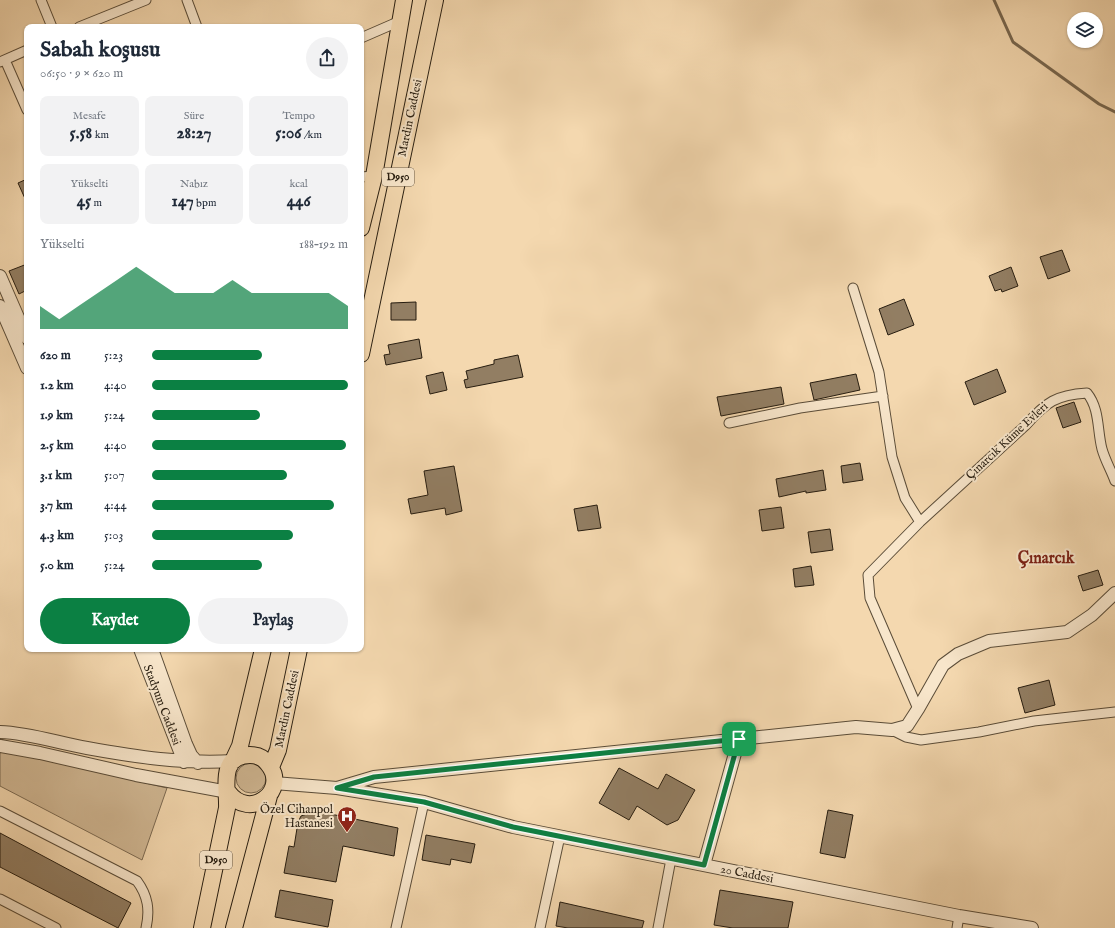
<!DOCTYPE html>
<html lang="tr">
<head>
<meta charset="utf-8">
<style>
	body { margin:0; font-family:"IM FELL English",serif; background:#f2f2f3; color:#1f2937; height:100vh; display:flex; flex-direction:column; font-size:15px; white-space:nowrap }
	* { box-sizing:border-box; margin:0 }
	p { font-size:13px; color:#747a83 }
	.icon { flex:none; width:22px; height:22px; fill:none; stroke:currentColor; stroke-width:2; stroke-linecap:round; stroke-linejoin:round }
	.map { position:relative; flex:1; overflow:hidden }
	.sheet { position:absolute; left:24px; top:24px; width:340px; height:628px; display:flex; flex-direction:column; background:#fff; border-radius:8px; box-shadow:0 1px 3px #0004 }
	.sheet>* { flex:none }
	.buttons { position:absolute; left:1067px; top:12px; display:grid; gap:8px }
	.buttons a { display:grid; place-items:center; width:36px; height:36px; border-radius:50%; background:#fff; box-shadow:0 1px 3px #0004; font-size:20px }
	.pin { position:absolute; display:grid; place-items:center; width:34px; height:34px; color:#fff; margin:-17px; border-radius:8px; box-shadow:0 2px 6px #0006 }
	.round { display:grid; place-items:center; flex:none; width:42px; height:42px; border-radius:21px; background:#f2f2f3 }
	.headline { display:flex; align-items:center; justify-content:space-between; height:68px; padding:0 16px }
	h1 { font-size:22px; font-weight:700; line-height:30px }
	.stats { display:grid; grid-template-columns:repeat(3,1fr); gap:6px; height:68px; padding:4px 16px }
	.stats div { display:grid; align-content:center; border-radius:8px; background:#f2f2f3; text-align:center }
	.stats b { font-size:17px; font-weight:700 }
	.stats small { font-size:11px; font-weight:400 }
	.stats p { font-size:11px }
	.chart { height:112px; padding:8px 16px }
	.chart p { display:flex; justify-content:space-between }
	.chart svg { width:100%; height:72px; margin-top:4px; fill:#0b8043; opacity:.7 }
	.button { display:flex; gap:8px; margin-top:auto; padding:8px 16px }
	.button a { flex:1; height:46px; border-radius:24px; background:#0b8043; color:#fff; font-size:16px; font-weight:700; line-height:46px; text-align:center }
	.button a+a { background:#f2f2f3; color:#1f2937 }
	ul { padding:0 16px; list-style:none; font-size:13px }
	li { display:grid; grid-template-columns:64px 48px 1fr; align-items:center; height:30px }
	li i { height:10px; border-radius:5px; background:#0b8043 }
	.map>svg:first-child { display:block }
	.green { fill:#d1b894; stroke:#7c6a52 }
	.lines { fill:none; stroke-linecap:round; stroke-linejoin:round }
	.stream { stroke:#78674f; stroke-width:3 }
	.building { fill:#927e63; stroke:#271d10 }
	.minor-casing { stroke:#5a4c38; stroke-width:11 }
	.tertiary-casing { stroke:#5a4c38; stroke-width:14 }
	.trunk-casing { stroke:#271d10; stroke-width:18 }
	.minor { stroke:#f8e6cb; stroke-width:9 }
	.tertiary { stroke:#f8e6cb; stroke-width:12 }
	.trunk { stroke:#f4d8af; stroke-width:16 }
	.route-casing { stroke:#fff; stroke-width:8 }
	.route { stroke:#0b8043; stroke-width:5 }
	.labels { text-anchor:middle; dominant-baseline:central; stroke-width:4; stroke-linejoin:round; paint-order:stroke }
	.shield { fill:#f8e6cb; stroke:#665948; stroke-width:1 }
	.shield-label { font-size:11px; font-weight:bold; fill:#271d10 }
	.street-label { font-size:12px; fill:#271d10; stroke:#f8e6cb }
	.poi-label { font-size:12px; fill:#271d10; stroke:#f8e6cb; text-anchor:end }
	.district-label { font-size:16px; font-weight:bold; fill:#7a1f14; stroke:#f8e6cb }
</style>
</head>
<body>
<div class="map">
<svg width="1115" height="928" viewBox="0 0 1115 928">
	<rect width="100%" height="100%" fill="#f4d8af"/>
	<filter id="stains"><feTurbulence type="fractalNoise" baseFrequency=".005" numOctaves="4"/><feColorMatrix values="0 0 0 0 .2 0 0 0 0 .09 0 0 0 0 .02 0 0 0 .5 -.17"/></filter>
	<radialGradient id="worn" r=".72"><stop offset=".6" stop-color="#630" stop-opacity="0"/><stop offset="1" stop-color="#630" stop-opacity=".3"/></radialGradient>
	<path class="green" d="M7,751L167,788L142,860L0,786V753Z
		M236 778a15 15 0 1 1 30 0a15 15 0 1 1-30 0Z"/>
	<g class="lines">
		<path class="stream" d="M994,0L1013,42L1099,104L1115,112"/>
	</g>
	<path class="building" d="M27,179V203L18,183Z
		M1062,250L1070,271L1048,279L1040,257Z
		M27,264V290L19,294L9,271Z
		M1011,267L1018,286L1002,292L1001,289L995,291L989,276Z
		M904,299L914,325L888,335L879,309Z
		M416,302V320H391V303Z
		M419,339L422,358L386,365L384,355L390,354L388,345Z
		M518,355L523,377L466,388L464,380L468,379L466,371L494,364V360Z
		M997,369L1006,392L974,405L965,382Z
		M443,372L447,390L430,394L426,376Z
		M856,374L860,390L814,400L810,383Z
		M781,387L784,404L721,416L717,397Z
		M1074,402L1081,422L1063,428L1056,408Z
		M860,463L863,480L843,483L841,466Z
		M454,466L462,511L446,515L445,508L411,514L408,499L428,495L424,471Z
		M823,470L826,490L806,493V491L779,497L776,479Z
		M597,505L601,528L578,531L574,509Z
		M781,507L784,528L762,531L759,510Z
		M830,529L833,550L811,553L808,532Z
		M811,566L814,585L795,587L793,569Z
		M1098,570L1103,585L1083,591L1078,576Z
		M1049,680L1055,705L1025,713L1018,688Z
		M619,768L658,789L666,774L695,790L678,820L667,825L637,806L629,820L599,803Z
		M828,810L853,815L845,858L820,853Z
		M316,811L398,828L394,856L343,846L336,882L284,873L289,846L294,847L298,822L301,816Z
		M0,833L131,903L118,928L0,867Z
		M426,835L475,844L471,863L451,859L450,865L422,860Z
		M280,890L333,900L328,927L275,917Z
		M720,890L793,902L788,928H733L714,925Z
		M560,902L644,921L642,928H568L556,926Z"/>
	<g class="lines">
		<g class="minor-casing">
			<path id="minor" d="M41,0L52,27
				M187,0L197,27
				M79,27L146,0
				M361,38L400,21
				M5,60L27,110
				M0,62L27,50
				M361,177L374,176
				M853,288L879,372L892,457L905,498L920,522
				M729,423L800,408L883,396
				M918,709L870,598L868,575L920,522L1026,425C1046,402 1056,395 1087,393C1100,409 1097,430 1102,449C1105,460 1111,470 1115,481
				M892,730L906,737L921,740L979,732L1034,721L1115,712
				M0,811L137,881C148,896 150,910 146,928
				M0,899L56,928
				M396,928L424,802
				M540,928L560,836
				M658,928L671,859
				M957,928L959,916"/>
		</g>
		<g class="tertiary-casing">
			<path id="tertiary" d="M0,276L27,338
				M0,306L27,368
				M140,649L184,762
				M152,649L186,744L191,755L198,763
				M0,732C30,733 58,743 87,748C137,757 183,764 233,761
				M0,746L40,753L136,775L228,792
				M274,783L337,788L424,802L513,827L959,916L1032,928
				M337,788L374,777L856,727L892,730L907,726L918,709L943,665L958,654L989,641L1067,632L1092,615L1115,593
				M704,865L739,739"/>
		</g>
		<g class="trunk-casing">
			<path id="trunk" d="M361,228L374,176L404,0
				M361,354L435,0
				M233,761L240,746L263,649
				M271,767L278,750L299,649
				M202,928L227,808C228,789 218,755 250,755C257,755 264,758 268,764C290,790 250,822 228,792
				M234,928L269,796"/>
		</g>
		<use href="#minor" class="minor"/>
		<use href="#tertiary" class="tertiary"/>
		<use href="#trunk" class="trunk"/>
	</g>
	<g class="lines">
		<g class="route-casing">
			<path id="route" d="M739,739L704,865L513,827L424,802L337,788L374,777Z"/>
		</g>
		<use href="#route" class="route"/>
	</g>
	<defs>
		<g id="hospital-pin" transform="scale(1)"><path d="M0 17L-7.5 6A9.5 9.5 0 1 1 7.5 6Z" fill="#8f2418" stroke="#f8e6cb"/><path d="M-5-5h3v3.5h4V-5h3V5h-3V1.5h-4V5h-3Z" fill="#fff"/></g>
	</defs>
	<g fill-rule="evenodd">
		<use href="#hospital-pin" x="347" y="816"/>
	</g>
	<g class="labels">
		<g class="shield">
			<rect x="382" y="168" width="32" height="18" rx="3"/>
			<rect x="200" y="851" width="32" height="18" rx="3"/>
		</g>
		<g class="shield-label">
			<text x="398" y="177">D950</text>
			<text x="216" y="860">D950</text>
		</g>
		<g class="street-label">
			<text transform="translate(410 118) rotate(-78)">Mardin Caddesi</text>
			<text transform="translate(1007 441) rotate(-43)">Çınarcık Küme Evleri</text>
			<text transform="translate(162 705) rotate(69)">Stadyum Caddesi</text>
			<text transform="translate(287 709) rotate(-78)">Mardin Caddesi</text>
			<text transform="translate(747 874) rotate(11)">20 Caddesi</text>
		</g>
		<g class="poi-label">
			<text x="333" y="809">Özel Cihanpol<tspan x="333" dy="14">Hastanesi</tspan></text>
		</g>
		<g class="district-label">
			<text x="1046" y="559">Çınarcık</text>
		</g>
	</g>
	<rect width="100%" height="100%" filter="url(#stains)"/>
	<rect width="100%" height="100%" fill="url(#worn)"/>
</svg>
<div class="buttons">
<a><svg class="icon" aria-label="layers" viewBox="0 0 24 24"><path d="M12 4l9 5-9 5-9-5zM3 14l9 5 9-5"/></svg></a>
</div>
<div class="pin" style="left:739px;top:739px;background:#1e9e55"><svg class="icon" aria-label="arrive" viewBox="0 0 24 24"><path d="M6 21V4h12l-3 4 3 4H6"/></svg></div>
<section class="sheet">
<div class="headline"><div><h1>Sabah koşusu</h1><p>06:50 · 9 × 620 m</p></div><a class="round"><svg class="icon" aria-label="share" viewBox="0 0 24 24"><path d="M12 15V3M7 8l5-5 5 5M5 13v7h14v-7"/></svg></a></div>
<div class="stats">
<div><p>Mesafe</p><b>5.58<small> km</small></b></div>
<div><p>Süre</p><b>28:27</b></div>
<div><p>Tempo</p><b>5:06<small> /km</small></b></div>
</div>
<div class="stats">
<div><p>Yükselti</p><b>45<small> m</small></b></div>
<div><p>Nabız</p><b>147<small> bpm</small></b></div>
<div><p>kcal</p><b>446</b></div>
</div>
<div class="chart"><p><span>Yükselti</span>188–192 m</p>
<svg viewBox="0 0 160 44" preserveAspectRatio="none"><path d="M0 44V30L10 38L20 30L30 22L40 14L50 6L60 14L70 22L80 22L90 22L100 14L110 22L120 22L130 22L140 22L150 22L160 30V44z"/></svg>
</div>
<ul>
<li><b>620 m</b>5:23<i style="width:56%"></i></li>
<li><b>1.2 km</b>4:40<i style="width:100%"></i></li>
<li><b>1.9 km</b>5:24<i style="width:55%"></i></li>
<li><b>2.5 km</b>4:40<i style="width:99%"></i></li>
<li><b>3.1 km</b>5:07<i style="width:69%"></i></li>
<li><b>3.7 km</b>4:44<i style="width:93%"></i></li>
<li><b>4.3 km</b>5:03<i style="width:72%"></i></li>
<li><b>5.0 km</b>5:24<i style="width:56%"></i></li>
</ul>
<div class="button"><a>Kaydet</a><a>Paylaş</a></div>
</section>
</div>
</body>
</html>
